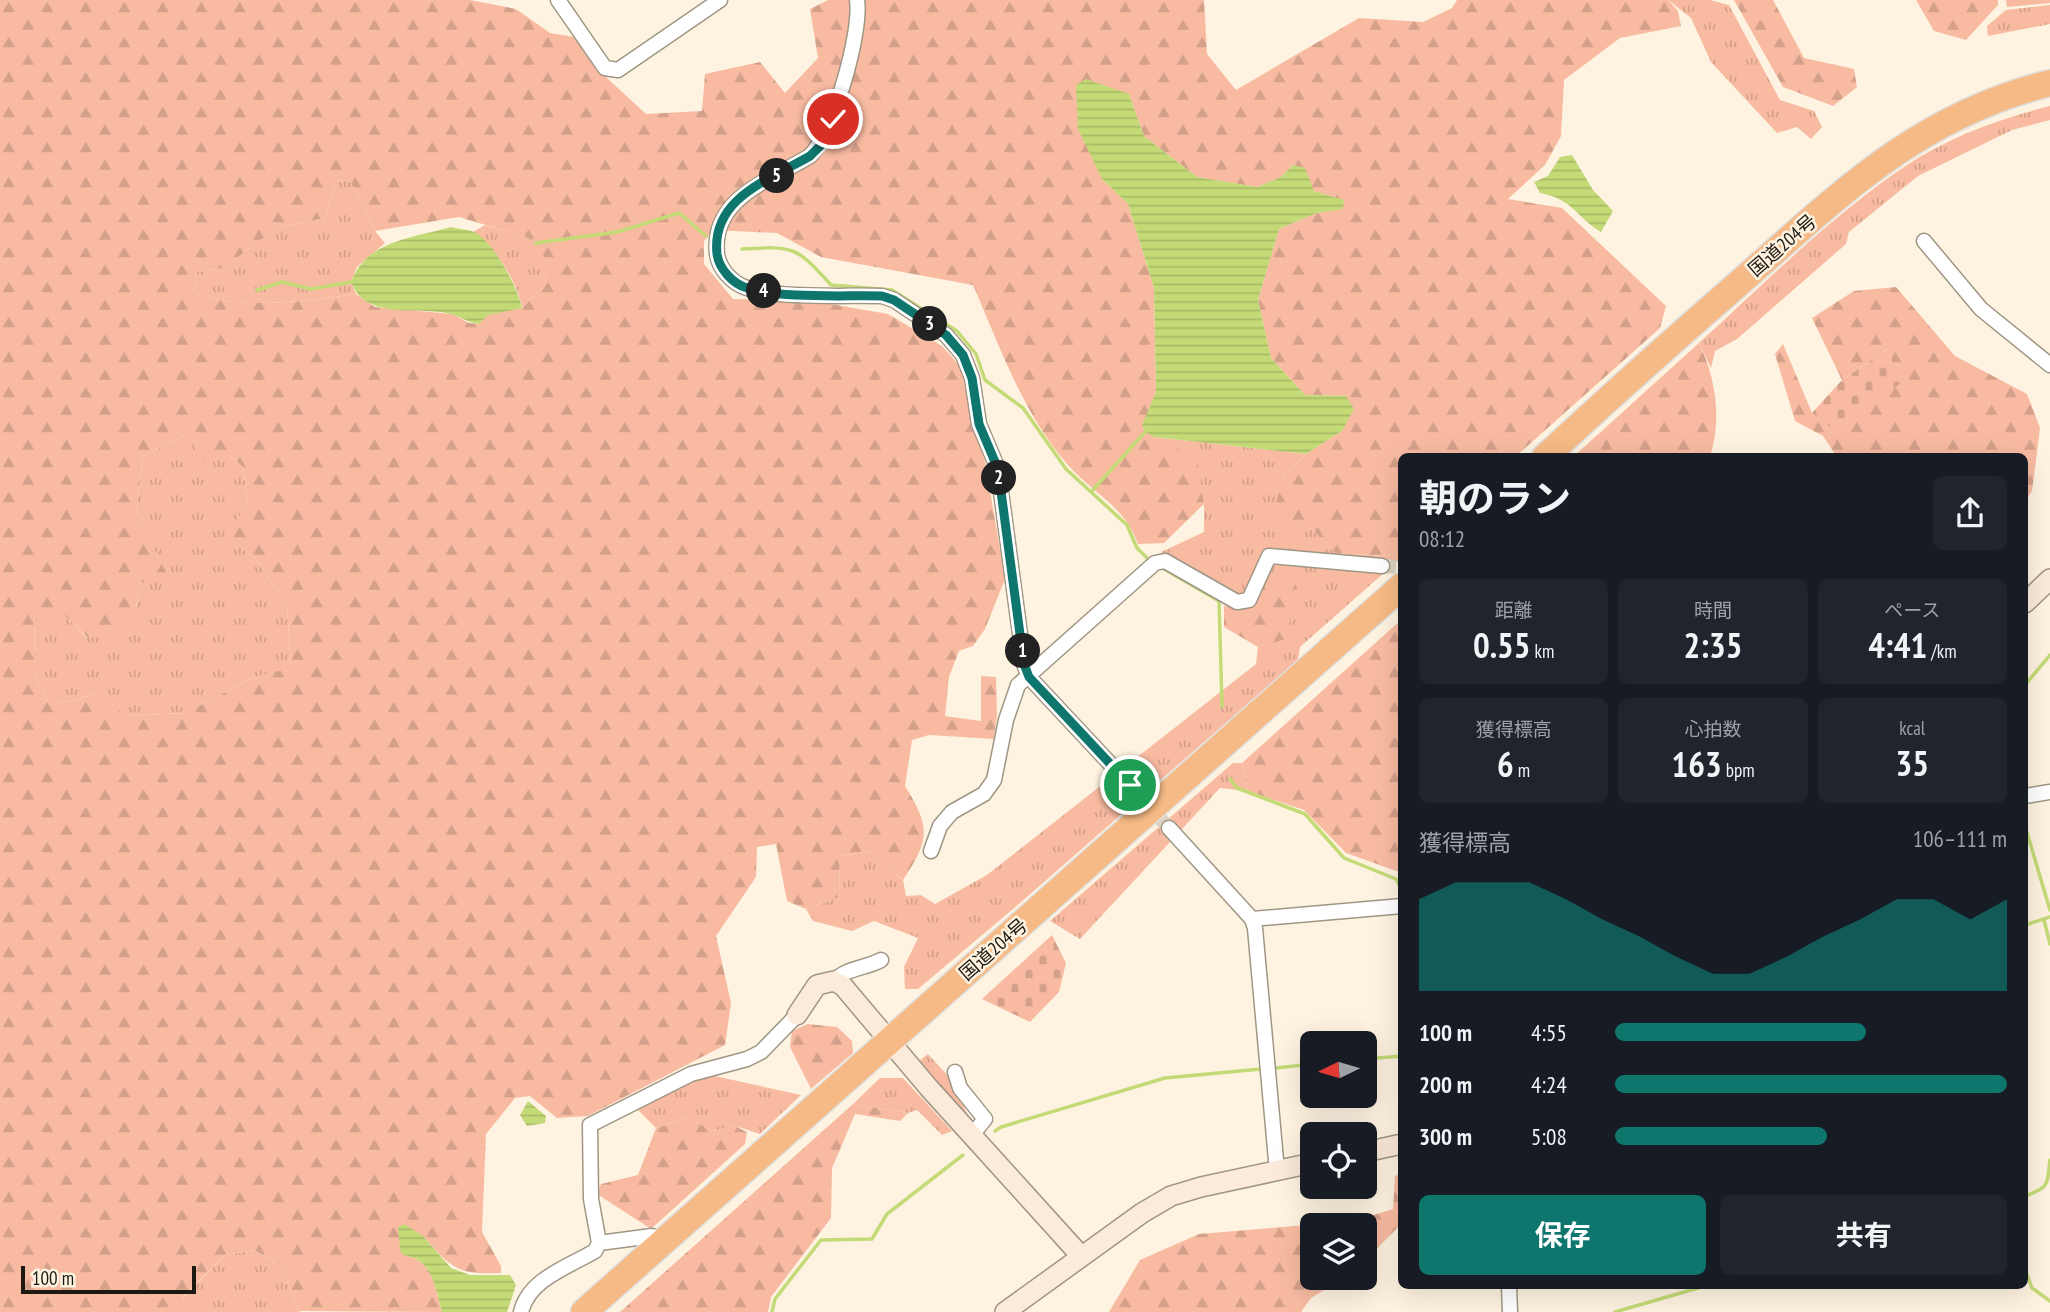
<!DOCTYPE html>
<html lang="ja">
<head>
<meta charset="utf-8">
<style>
	body { margin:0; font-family:"PT Sans Narrow","Noto Sans JP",sans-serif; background:#20242c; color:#f1f3f6; height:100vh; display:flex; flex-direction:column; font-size:26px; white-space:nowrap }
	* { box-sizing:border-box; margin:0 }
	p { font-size:23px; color:#9ea1a6 }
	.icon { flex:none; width:38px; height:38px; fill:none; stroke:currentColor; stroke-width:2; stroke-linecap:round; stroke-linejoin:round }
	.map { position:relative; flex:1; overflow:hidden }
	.sheet { position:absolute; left:1398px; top:453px; width:630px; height:836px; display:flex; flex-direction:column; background:#171b24; border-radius:10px; box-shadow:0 7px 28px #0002 }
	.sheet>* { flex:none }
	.needle { width:46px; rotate:265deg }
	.fabs { position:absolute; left:1300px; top:1031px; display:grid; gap:14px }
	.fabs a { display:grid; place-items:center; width:77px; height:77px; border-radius:10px; background:#171b24; box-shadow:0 7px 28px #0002; font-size:35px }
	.scale { position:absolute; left:21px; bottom:18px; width:175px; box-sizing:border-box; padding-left:7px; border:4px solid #1c1812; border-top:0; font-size:19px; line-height:24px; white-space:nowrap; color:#1c1812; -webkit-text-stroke:5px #fef3e0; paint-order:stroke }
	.pin { position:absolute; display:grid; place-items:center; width:60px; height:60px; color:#fff; margin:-30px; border:4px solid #fff; border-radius:50%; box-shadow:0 2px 7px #0007 }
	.km { position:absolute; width:35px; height:35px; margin:-18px; border-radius:50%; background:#222; color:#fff; font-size:19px; line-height:35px; text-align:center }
	.round { display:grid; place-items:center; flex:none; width:74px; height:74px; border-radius:10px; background:#20242c }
	.headline { display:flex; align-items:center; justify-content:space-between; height:119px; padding:0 21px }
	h1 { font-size:38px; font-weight:700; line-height:52px }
	.stats { display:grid; grid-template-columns:repeat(3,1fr); gap:10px; height:119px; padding:7px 21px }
	.stats div { display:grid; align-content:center; border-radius:10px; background:#20242c; text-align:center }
	.stats b { font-size:35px; font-weight:700 }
	.stats small { font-size:19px; font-weight:400 }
	.stats p { font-size:19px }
	.chart { height:196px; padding:14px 21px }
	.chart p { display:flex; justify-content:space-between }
	.chart svg { width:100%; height:126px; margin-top:7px; fill:#0f766e; opacity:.7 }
	.cta { display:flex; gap:14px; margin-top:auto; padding:14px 21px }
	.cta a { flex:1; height:80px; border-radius:10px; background:#0f766e; color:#fff; font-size:28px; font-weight:700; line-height:80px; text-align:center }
	.cta a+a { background:#20242c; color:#f1f3f6 }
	ul { padding:0 21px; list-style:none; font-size:23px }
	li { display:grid; grid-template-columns:112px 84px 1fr; align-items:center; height:52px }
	li i { height:18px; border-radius:9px; background:#0f766e }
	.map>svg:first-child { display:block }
	.grass { fill:url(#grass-tufts) }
	.forest { fill:url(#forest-firs); fill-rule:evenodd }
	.cemetery { fill:url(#cemetery-stones) }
	.water { fill:url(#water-rules) }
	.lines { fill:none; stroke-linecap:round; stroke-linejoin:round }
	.stream { stroke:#c4da77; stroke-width:3.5 }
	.street-tunnel { stroke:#dcd2c1; stroke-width:14; stroke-dasharray:14 7; stroke-linecap:butt }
	.street-casing { stroke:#a09685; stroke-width:17 }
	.secondary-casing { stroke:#a09685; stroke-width:22 }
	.highway-casing { stroke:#dfdfde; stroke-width:29 }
	.street { stroke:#fff; stroke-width:14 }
	.secondary { stroke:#fceada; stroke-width:19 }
	.highway { stroke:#f5ba85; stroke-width:26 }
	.route-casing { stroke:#fff; stroke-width:14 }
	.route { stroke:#0f766e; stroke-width:9 }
	.labels { text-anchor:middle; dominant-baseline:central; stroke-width:5; stroke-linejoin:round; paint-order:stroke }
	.street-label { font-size:19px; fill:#1c1812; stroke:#fef3e0 }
</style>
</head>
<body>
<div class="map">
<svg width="2050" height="1312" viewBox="0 0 2050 1312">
	<defs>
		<pattern id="grass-tufts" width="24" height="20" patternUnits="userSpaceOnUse" patternTransform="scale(1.75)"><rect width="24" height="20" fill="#f8bba2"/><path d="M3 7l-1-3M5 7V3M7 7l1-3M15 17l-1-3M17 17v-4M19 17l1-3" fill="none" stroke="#d4a08a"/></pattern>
		<pattern id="forest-firs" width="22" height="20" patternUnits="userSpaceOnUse" patternTransform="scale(1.75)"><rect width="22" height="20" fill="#f8bba2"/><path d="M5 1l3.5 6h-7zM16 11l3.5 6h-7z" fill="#d4a08a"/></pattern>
		<pattern id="cemetery-stones" width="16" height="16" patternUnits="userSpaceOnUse" patternTransform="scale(1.75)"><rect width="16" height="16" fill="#f8bba2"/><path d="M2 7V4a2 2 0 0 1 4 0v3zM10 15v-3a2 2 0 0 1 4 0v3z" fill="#d4a08a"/></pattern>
		<pattern id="water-rules" width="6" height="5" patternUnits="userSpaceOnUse" patternTransform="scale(1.75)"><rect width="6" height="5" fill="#c4da77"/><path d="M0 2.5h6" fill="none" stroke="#a8ba66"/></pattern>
	</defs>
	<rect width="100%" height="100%" fill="#fef3e0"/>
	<path class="grass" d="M1668,0H1710L1729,5L1780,100L1814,111L1822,127L1811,139L1797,127L1777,133L1711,62L1691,18Z
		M2006,0H2050V3L2007,7Z
		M2050,5V24L1988,36L1987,26L2006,10Z
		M2050,106V120L2012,130L1918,176L1849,232L1846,244L1737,339L1715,351L1711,368L1699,343C1766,282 1831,216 1907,165C1949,137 2001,118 2050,106Z
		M336,180L350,181L375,231L385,243L357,267L351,282L356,294C310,300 236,312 194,292L197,272L224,268L276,228L325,218Z
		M485,225L543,242L546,284L522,308C517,281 495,247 473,232Z
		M187,434L230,455L243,467L248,504L226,536L256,559L287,606L291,669L254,677L185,713L125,716L97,694L50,706L34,674L35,611L58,608L87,638L136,609L139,584L166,573L136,514L143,456Z
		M1154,437L1306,454L1283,476L1274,516L1313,530L1335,553L1388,556L1402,546V557L1300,647L1298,660L1013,909L918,989H905L904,967L918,938L874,921L852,931L813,921L806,909L839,897L840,856L869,851L903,880L906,896L921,895L935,904L987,875L1256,664L1258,647L1286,638L1265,580L1254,572L1248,590L1233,597L1161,552L1204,532V504L1196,458Z
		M1233,763H1242L1247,791L1220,788L1080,939L1050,921Z
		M928,1054L950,1078L971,1122L919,1061Z
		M710,1075L801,1095L760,1134L735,1126L713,1131L688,1118L656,1128L635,1107Z
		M880,1078H903L952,1131L942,1135L917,1110L908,1113L853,1104Z
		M254,1250L281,1265L298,1311L301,1312H193L183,1298L225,1255Z"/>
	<path class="forest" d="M0,0H470L516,9L550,33L581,38L607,78L646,114L702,111L705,74L760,62L785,93L818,58L810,9L828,0H1204L1207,54L1236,90L1359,18L1423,22L1452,8L1457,0H1668L1678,11L1681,26L1620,38L1564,80L1561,136L1545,165L1508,199L1562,208L1666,306L1660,328L1515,457H1402V546L1388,556L1335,553L1313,530L1273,516L1283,476L1306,454L1342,431L1346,396L1305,395L1271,358L1258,300L1279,229L1317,213L1343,208V200L1314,191L1293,165L1281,177L1257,187L1197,177L1144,136L1129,94L1102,179L1128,204L1154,288L1156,392L1143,425L1145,432L1197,458L1204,504L1164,543L1138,544C1124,505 1093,494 1068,465C1023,414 1000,347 973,285L821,257L777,233L714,230L704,241V264L733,299L813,301L888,314L942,346L961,367L973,427L985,461L1005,579L985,629L973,646L959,651L949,677L945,716L981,721V676L996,677L997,714L994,739L929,735L912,740L905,786C931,828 930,839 903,880L869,851L840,856L839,897L806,909L787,901L776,844L757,847L756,877L716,936L731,1003L725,1045L588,1116L557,1118L530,1096L515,1098L486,1134L482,1232L501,1266V1273C456,1275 452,1268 423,1236L403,1255C433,1259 435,1287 442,1312L298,1311L281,1265L254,1250L225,1255L183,1297L193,1312H0ZM336,180L350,181L375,231L459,217L542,242L546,284L522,308L487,315L479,324L469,323L453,314L375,307L356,294C311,300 236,312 194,292L197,272L224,268L276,228L325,218ZM187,434L204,462L230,455L243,467L248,504L225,536L256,559L287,606L291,668L254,677L185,713L126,716L97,694L50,706L34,674L35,611L58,609L88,638L107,637L136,609L139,584L167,574L136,514L143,456Z
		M1734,0H1773L1804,58L1854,69L1857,87L1833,106L1783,87Z
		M1916,0H1998V5L1966,40L1934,31Z
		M1896,287L1955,356L2027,394L2040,428L2032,491L2025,501V457H1837L1823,436L1795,421L1775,354L1783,344L1812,413L1833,428L1888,349L1842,380L1812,318L1854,291Z
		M1699,343C1716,378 1722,420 1710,457H1573Z
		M1289,575L1297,587L1286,639L1258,647L1224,627V606L1239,608L1265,580Z
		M1402,619V873L1346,853L1304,810L1247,791L1242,763Z
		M808,1024L837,1027L852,1041L853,1053L811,1089L790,1047L792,1031Z
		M853,1104L908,1113L900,1121L855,1114L832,1168L831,1218L771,1297L768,1312H620Z
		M688,1118L713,1131L735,1126L747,1132L745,1144L651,1229L597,1194L601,1184L638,1175L656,1128Z
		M1402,1173V1223L1365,1261V1225H1312V1278H1344L1311,1298L1301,1312H1109L1140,1260L1199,1234L1354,1221L1393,1209L1395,1176Z"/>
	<path class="cemetery" d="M1888,349L1900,384L1832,428L1812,413L1842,380Z
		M1052,935L1066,963L1059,992L1030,1022L982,999Z"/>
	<path class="water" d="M1086,79L1129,94L1144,136L1197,177L1257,187L1281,177L1293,165L1305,168L1314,191L1344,200L1343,209L1317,213L1279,229L1258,300L1271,358L1305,395L1346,396L1354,409L1342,431L1306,454L1154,437L1145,432L1142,425L1156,392L1154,288L1128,204L1102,179L1078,129L1076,85Z
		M1572,155L1593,190L1613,211L1601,232C1576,217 1573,199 1540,193L1534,182L1548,176L1560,157Z
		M451,227C458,229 467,229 474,232C493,240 518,288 522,308L488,315L479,324C469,323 463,318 454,315C420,304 367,323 351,282C367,240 413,238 451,227Z
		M528,1101L546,1116L545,1123L527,1126L520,1115Z
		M404,1224L423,1236L451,1268L470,1275H510L516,1285L507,1312H442C435,1287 433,1259 403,1255L400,1250L398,1227Z"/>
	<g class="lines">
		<path class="stream" d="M536,243L617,232L679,213L706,236
			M742,249C794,246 796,246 831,285L892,290L957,331L976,354L985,380L1023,408L1066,469L1127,525L1137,548L1147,558
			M257,290L282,282L311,289L351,282
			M1092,491L1145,432
			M1164,569L1219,601L1222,706
			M2025,685L2050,655
			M1230,779L1237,788L1305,814L1344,858L1396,879L1402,890
			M2025,826L2050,910
			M2044,920L2050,944
			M2025,925L2050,917
			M1365,1059L1402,1056
			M1276,1068L1312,1064
			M995,1131L1001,1127L1165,1078L1261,1069
			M2025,1196C2050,1187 2047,1185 2050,1160
			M2025,1269L2032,1288L2050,1301
			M772,1312L775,1299L821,1240L872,1239L887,1214L963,1155
			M1615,1312L1705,1286"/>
		<path class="street-tunnel" d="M1382,566L1402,567
			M1130,785L1169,828"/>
		<g class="street-casing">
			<path id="street" d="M558,0L605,68L618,70L720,0
				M857,0C862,32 833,133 810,156C769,181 711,198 717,254C719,269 733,284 747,288C783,299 844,295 882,296L894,300L946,335L963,355L972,378L979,424L998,469L1024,664L1029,677L1130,785
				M1924,241L1981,309L2050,365
				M2025,796L2050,792
				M1169,828L1252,919L1255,928L1277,1171
				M931,851L940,826L952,812L984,794L994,780L1006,720L1018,685L1155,563L1165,561L1237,602L1249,600L1269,556L1382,566
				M1252,919L1402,906
				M834,981C848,967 864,969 881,960
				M955,1072L960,1088L985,1119L972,1135
				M599,1243L591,1199L590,1125L691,1074L747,1059L761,1052L797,1015
				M1509,1286L1510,1312
				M521,1312C529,1279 568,1267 595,1251L599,1243L652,1236L666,1241"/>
		</g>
		<g class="secondary-casing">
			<path id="secondary" d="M2025,603L2050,579
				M797,1015L817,985L834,981L843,986L929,1088L1081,1256
				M1365,1152L1402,1144
				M1005,1312L1142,1213L1171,1196L1201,1187L1312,1163"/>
		</g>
		<g class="highway-casing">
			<path id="highway" d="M1545,457C1611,396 1678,336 1746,277C1843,191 1921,115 2050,83
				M584,1312L1402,586"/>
		</g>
		<use href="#street" class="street"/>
		<use href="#secondary" class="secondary"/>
		<use href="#highway" class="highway"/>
	</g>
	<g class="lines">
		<g class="route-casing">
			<path id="route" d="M833,119L821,145L810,156C769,180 711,198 717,254C719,269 733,284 747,288C783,299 844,295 882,296L894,300L946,335L963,355L972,378L979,424L998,469L1024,664L1029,677L1130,785"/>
		</g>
		<use href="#route" class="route"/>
	</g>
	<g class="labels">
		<g class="street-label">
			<text transform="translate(1782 245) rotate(-41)">国道204号</text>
			<text transform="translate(993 949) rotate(-41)">国道204号</text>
		</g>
	</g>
</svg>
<div class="fabs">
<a><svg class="needle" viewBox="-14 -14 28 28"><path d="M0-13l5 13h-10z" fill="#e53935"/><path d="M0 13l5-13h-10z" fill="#9ea1a6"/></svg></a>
<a><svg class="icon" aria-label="locate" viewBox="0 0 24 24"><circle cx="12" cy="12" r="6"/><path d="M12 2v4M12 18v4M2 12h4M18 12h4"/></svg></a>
<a><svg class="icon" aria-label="layers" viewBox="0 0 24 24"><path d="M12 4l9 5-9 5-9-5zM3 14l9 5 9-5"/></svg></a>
</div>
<div class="scale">100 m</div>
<div class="pin" style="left:1130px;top:785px;background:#1e9e55"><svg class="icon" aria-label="arrive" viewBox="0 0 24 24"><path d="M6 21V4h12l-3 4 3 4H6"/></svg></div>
<div class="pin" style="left:833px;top:119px;background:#d93025"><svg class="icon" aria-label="check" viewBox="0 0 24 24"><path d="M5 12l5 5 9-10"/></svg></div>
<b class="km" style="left:1023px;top:651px">1</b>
<b class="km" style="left:999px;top:478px">2</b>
<b class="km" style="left:930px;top:324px">3</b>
<b class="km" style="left:764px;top:291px">4</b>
<b class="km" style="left:777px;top:176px">5</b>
<section class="sheet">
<div class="headline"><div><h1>朝のラン</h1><p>08:12</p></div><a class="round"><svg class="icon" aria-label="share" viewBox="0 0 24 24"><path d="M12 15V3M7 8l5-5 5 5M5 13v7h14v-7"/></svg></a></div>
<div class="stats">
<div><p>距離</p><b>0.55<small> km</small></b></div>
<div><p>時間</p><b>2:35</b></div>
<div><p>ペース</p><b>4:41<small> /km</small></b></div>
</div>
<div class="stats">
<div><p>獲得標高</p><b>6<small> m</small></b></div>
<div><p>心拍数</p><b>163<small> bpm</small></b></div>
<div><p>kcal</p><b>35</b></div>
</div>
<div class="chart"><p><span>獲得標高</span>106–111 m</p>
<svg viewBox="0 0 160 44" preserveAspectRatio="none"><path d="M0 44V12L10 6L20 6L30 6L40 12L50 19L60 25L70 32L80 38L90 38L100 32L110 25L120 19L130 12L140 12L150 19L160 12V44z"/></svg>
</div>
<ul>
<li><b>100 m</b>4:55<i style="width:64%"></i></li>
<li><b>200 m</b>4:24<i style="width:100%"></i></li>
<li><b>300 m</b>5:08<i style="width:54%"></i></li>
</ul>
<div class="cta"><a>保存</a><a>共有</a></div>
</section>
</div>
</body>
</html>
